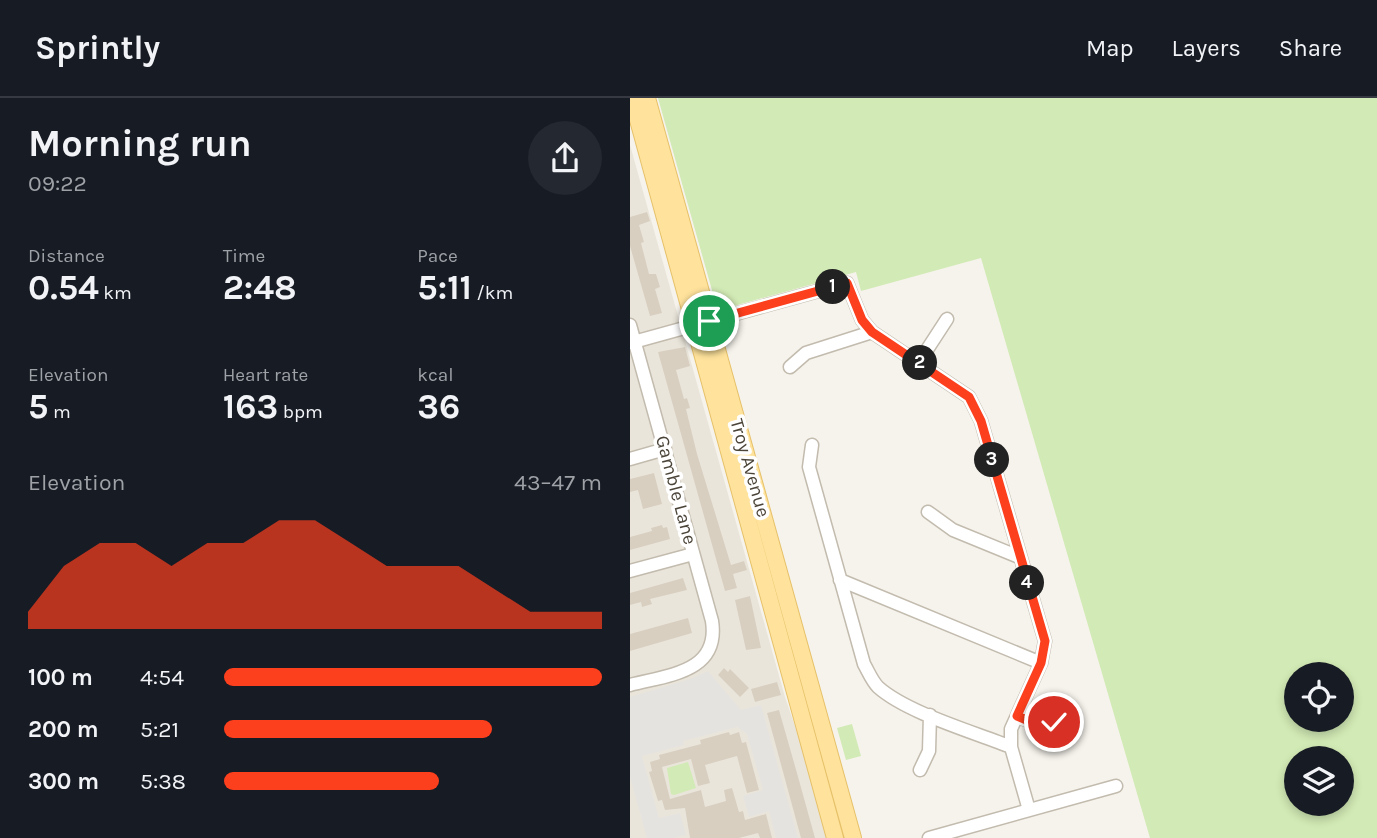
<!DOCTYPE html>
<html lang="en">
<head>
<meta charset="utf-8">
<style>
	body { margin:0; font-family:Karla,sans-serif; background:#242831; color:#f1f3f6; height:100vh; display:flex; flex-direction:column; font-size:26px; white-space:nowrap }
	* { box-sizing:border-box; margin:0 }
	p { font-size:23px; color:#9ea1a6 }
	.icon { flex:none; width:38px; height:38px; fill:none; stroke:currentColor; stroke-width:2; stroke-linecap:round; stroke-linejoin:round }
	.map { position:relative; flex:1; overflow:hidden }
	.panel { display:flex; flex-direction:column; background:#171b24; width:630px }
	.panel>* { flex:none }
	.fabs { position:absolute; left:654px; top:564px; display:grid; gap:14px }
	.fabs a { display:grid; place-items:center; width:70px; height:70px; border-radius:50%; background:#171b24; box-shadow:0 4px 10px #0003; font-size:35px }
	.pin { position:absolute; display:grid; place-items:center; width:60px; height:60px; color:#fff; margin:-30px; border:4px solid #fff; border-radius:50%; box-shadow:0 2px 7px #0007 }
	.km { position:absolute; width:35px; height:35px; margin:-18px; border-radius:50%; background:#222; color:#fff; font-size:19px; line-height:35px; text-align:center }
	.round { display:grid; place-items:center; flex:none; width:74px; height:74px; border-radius:37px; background:#242831 }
	.headline { display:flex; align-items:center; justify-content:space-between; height:119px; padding:0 28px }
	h1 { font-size:38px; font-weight:700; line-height:52px }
	.stats { display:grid; grid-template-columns:repeat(3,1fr); gap:10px; height:119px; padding:7px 28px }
	.stats div { display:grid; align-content:center }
	.stats b { font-size:35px; font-weight:700 }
	.stats small { font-size:19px; font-weight:400 }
	.stats p { font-size:19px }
	.chart { height:196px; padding:14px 28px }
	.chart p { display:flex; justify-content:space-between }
	.chart svg { width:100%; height:126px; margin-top:7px; fill:#fc3f1d; opacity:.7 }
	ul { padding:0 28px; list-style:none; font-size:23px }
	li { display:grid; grid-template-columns:112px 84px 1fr; align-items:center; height:52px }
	li i { height:18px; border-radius:9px; background:#fc3f1d }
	header { display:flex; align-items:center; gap:42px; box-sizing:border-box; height:98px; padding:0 35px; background:#171b24; border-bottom:2px solid #363941 }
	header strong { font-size:33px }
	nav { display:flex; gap:38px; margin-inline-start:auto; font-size:24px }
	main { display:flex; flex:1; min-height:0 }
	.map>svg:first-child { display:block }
	.residential { fill:#eae5da }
	.green { fill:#d2eab5; fill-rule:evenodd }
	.parking { fill:#e5e3e0 }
	.building { fill:#d8cfc1 }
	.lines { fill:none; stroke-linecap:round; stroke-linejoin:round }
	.minor-casing { stroke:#c2bbae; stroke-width:15 }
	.major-casing { stroke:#e6c16a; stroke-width:18 }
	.minor { stroke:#fff; stroke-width:12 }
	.major { stroke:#ffe39c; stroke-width:16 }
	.route-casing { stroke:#fff; stroke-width:14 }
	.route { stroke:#fc3f1d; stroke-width:9 }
	.labels { text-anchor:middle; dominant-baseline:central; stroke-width:7; stroke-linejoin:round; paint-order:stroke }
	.street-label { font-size:19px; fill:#4b4439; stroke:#fff }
</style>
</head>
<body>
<header>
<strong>Sprintly</strong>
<nav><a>Map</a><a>Layers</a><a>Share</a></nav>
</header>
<main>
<section class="panel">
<div class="headline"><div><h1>Morning run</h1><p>09:22</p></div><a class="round"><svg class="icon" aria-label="share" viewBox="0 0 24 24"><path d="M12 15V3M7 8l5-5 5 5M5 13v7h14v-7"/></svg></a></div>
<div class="stats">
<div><p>Distance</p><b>0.54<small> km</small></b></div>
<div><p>Time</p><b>2:48</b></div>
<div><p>Pace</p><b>5:11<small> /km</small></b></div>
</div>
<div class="stats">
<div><p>Elevation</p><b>5<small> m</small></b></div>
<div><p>Heart rate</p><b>163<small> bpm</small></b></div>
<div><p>kcal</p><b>36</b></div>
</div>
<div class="chart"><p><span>Elevation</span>43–47 m</p>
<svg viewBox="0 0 160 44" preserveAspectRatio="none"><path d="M0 44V38L10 22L20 14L30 14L40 22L50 14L60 14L70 6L80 6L90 14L100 22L110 22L120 22L130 30L140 38L150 38L160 38V44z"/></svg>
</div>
<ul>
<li><b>100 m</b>4:54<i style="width:100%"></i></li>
<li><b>200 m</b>5:21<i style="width:71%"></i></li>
<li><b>300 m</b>5:38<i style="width:57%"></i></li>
</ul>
</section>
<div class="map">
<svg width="747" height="740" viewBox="0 0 747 740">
	<rect width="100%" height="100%" fill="#f6f3ec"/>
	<path class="residential" d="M0,47L155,599L203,740H0Z"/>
	<path class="green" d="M28,0H747V740H520L351,160L231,193L226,174L93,211L87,210ZM667,576H712V621H667ZM667,660H712V705H667Z
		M222,626L231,658L216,662L207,630Z
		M58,664L66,690L44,697L41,696L37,670Z"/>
	<path class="parking" d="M78,573L111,612L131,607L168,740H146L139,713L119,719L113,698L133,692L117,636L107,629L53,643L54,647L12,658L29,720L50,715L56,737L44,740H17L0,679V599L60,581Z"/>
	<path class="building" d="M17,114L20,123L9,127L14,144L11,145L19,176H26L30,189L25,191L32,215L20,218L0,148V119Z
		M55,249L60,268L46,272L54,301L57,300L60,310L56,311L67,356L101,467L114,463L117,472L103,476L107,490L95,493L28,254Z
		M24,375L32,406L13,411L8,392L0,394V381Z
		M32,427L33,430L37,429L40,441L0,452V439L22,433L21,430Z
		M53,480L57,492L20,501L22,506L12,509L11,504L0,507V495Z
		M120,498L131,550L116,552L105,502Z
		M58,520L62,535L0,553V536Z
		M94,570L98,574L100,571L119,590L110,599L88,577Z
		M147,584L151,597L125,604L121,591Z
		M149,612L167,675L185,740H171L137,615Z
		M99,634L100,637L109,634L112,645L116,644L129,692L117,695L107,658L75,667L80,685L68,688L61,661L32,669L40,701L71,692L75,709L96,703L94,692L102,690L109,714L113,713L115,722L136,716L142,740H130L128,735L109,740H60L55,710L35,712L32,702L28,703L19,674L22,673L20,664L30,661L29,657L71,646L70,642Z"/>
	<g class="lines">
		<g class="minor-casing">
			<path id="minor" d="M0,227L82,523C90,575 37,577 0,587
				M0,245L217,185L232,222L242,234L339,299L351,323L415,543L411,565L381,631V649L399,712
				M289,264L317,221
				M160,269L176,255L242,234
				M182,347L179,369L234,566C238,573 242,583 248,589C277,615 344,634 381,649
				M0,361L35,351
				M298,414L323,432L389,459
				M0,473L63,456
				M210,482L411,565
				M387,618L406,626L423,624
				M290,672L299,653L300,617
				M299,740L486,688"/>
		</g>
		<g class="major-casing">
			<path id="major" d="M2,0L205,740
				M17,0L223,740"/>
		</g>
		<use href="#minor" class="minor"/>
		<use href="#major" class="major"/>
	</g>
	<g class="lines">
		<g class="route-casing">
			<path id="route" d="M79,223L217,185L232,222L242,234L339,299L351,323L415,543L411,565L387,618L406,626L424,624"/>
		</g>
		<use href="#route" class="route"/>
	</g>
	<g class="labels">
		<g class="street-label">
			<text transform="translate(120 370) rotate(74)">Troy Avenue</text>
			<text transform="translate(46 392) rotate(75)">Gamble Lane</text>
		</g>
	</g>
</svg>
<div class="fabs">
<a><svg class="icon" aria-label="locate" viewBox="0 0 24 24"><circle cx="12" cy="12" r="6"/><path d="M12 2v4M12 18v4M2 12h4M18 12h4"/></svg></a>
<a><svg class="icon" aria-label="layers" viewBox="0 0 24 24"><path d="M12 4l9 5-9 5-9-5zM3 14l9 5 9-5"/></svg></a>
</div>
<div class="pin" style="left:79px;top:223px;background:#1e9e55"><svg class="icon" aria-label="arrive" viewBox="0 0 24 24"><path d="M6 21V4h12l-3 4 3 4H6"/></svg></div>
<div class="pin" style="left:424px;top:624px;background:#d93025"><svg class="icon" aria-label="check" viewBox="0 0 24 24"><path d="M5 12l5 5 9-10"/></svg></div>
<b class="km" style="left:203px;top:189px">1</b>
<b class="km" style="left:290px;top:265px">2</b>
<b class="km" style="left:362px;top:362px">3</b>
<b class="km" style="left:397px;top:485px">4</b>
</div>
</main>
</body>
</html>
